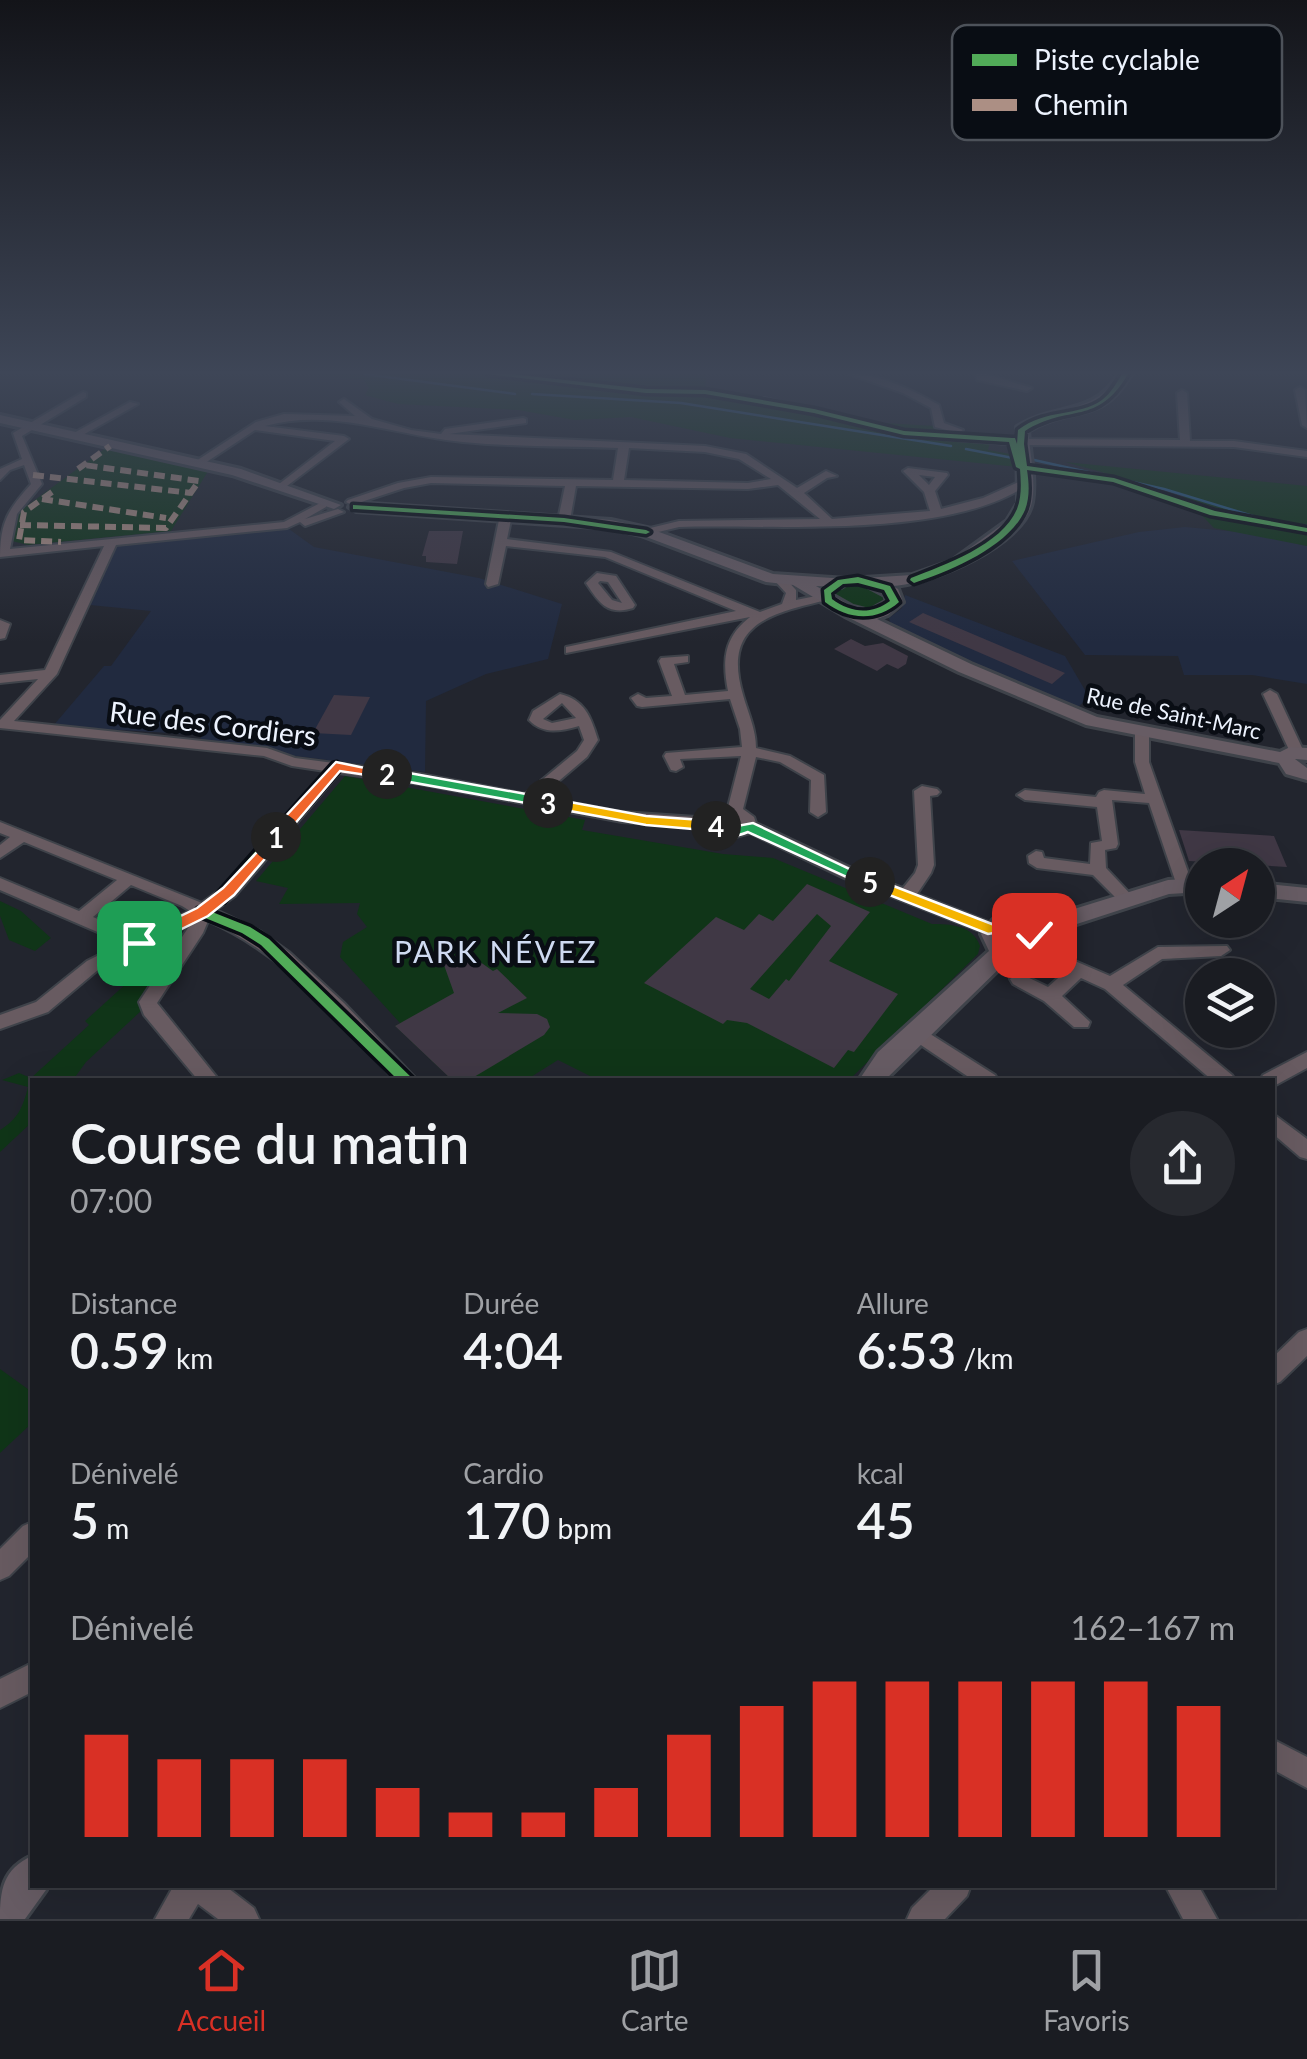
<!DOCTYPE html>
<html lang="fr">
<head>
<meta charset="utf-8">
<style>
	body { margin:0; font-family:Lato,sans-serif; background:#27292f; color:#f1f3f6; height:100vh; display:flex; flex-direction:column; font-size:38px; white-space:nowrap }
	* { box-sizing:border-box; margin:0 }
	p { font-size:32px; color:#9fa1a5 }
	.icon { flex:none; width:55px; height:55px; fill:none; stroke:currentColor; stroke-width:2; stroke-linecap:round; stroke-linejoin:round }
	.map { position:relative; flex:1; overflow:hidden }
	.drawer { position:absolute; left:30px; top:1078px; width:1245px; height:810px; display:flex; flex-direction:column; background:#1a1c22; border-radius:0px; box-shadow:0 10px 40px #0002,0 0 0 2px #383a40 }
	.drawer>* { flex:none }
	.needle { width:65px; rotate:36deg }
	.controls { position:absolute; left:1185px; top:848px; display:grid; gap:20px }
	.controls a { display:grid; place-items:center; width:90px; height:90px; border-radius:50%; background:#1a1c22; box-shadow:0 10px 40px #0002,0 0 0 2px #383a40; font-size:50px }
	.pin { position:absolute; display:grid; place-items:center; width:85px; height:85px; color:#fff; margin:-42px; border-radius:20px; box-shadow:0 5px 15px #0006 }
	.km { position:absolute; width:50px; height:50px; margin:-25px; border-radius:50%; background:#222; color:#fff; font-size:28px; line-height:50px; text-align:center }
	.round { display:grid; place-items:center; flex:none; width:105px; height:105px; border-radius:52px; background:#27292f }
	.headline { display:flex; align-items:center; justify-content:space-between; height:170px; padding:0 40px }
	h1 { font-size:55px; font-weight:600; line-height:75px }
	.stats { display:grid; grid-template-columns:repeat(3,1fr); gap:15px; height:170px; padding:10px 40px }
	.stats div { display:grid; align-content:center }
	.stats b { font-size:50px; font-weight:600 }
	.stats small { font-size:28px; font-weight:400 }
	.stats p { font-size:28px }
	.chart { height:280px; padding:20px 40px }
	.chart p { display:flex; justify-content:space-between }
	.chart svg { width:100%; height:180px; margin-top:10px; stroke:#d93025; stroke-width:6 }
	.tab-bar { display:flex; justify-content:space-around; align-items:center; height:140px; border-top:2px solid #383a40; background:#1a1c22; font-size:28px; color:#9fa1a5 }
	.tab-bar a { display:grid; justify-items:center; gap:5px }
	.tab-bar .current { color:#d93025 }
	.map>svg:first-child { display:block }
	.built { fill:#212a3f }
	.green { fill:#103518 }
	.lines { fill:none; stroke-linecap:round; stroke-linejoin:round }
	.stream { stroke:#295c84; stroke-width:2.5 }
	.building { fill:#403845; fill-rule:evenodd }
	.minor-casing { stroke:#3f434a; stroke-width:4 }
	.major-casing { stroke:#3f434a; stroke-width:6 }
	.minor { fill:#685b61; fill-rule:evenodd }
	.major { fill:#675c64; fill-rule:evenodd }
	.quiet { stroke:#ac8f84; stroke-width:6; stroke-dasharray:11 6; stroke-linecap:butt }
	.cycleway-casing { stroke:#090d14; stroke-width:7 }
	.cycleway { fill:#51ab58; fill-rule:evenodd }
	.split-1 { fill:#f0652b; stroke:#fff; stroke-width:2.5 }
	.split-2 { fill:#f0652b; stroke:#fff; stroke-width:2.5 }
	.split-3 { fill:#22a559; stroke:#fff; stroke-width:2.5 }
	.split-4 { fill:#f5b400; stroke:#fff; stroke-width:2.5 }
	.split-5 { fill:#22a559; stroke:#fff; stroke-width:2.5 }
	.split-6 { fill:#f5b400; stroke:#fff; stroke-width:2.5 }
	.labels { text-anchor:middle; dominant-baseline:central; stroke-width:9; stroke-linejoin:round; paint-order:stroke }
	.far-street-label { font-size:22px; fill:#edf3fe; stroke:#090d14 }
	.street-label { font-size:28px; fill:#edf3fe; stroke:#090d14 }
	.neighbourhood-label { font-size:30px; letter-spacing:2.5px; fill:#cfdaf1; stroke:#090d14 }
	.key { fill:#090d14; stroke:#4d525a; stroke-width:2.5 }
	.key-label { font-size:28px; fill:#edf3fe }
</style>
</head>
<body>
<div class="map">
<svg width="1307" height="1919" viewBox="0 0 1307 1919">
	<rect width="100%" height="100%" fill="#22252e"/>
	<path class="built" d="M1185,527L1250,533L1307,546V684L1252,675H1184L1178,656L1085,655L1012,561L1139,532Z
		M289,529L314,547L479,578L562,604L548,659L486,674L426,701L425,772L198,744L202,735L53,726L104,666H111L151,611L90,605L117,544Z
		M905,595L1065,656L1089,697L1076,709L907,637L891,625L889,618L902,608Z"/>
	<path class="green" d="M309,374L706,375L705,392L848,421L936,426L990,442L988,450L1016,455L1018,467L730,438L631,417L575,420L518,410L398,404L365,395L369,388L364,380Z
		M110,445L210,468L171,531L28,545L12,541L17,513Z
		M1065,462L1307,486V546L1214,528L1181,494Z
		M862,583L886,592L889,601C865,613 856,609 833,597L837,588Z
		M345,776L585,820L582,830L723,854L773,858L932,924C950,924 973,925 980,946L978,954L849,1080H598L558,1060L526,1080H452L395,1026L400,1023L340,957L343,942L367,927L357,914L360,903L279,904L288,888L256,881Z
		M0,901L21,911L51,938L35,951L9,940L0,916Z
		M160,953L163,955L156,971L161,973L141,1011L86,1062L73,1080H32V1122L0,1152V1130C18,1119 23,1107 28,1087L2,1080L19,1073L31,1078L89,1025L85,1021Z
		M0,1369L32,1392V1423L0,1453Z"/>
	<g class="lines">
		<path class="stream" d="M364,374L515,394
			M532,394L681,403L951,446
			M966,449L1013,458
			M1034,460L1164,489L1266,520L1307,526"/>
	</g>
	<path class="building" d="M429,531H463L457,564L426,562V556H422Z
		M923,613L1001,646L1065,673L1052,684L909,622Z
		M851,639L865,646L883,643L908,656L906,664L898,669L887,664L877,671L834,649Z
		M334,695L370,697L351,735L313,733Z
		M1179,830L1274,836L1287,867L1189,861Z
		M807,884L870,912L829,961L898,994L854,1052L848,1050L834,1068L747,1023L727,1020L723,1024L644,983L716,917L744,930L759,914L773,921ZM817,914L831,926L789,981L786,979L769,999L750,989Z
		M463,950L493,971L497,969L527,998L498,1013L537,1014L547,1019L550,1027L544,1035L469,1080H452L395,1026L454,993L444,965Z"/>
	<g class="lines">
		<g class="minor-casing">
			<path id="minor" d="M849,374C881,374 912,390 939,405L944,423L963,430L958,433L935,427L931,408L903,393Z
				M976,374H986L1032,388L1027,391L977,380Z
				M1300,387L1305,390L1307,428L1302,425L1295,390Z
				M1182,390L1187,393L1190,441H1234L1307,451V457L1234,447L1020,445L904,436L759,401L764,398L904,430L1024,439L1180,440L1177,393Z
				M83,392L86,393V397L22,436L42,484L17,514L10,549L284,522L322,502L326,503V507L305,519L338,509L344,512L305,526L300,522L287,528L116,545L57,674L14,721L267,748L295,758L420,774L525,794L577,751L584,740L579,726C561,731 543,735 529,720L533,711L560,694C585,700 591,717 598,740L587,757L540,797L622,812L711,818L715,811L728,807L741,756L680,759L683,767L676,771L671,770L664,756L666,753L742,747L740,729L730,699L642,707L637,706L631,698L638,694L646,698L672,696L659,661L661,658L688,656V662L674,664L685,695L728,691C722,660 724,637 750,617L566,653V647L571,646L736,611L605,557L506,546L498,584L488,587L486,584L500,515L506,512L512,515L507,539L611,552L760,612L782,604L786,593L775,581L777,578H785L796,590V600L831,593V599C774,613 721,621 743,695C748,713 756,729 756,748L790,756L824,775L826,812L818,817L810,812L811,780L780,762L756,757L743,809L754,817L756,823L856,870L903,888L915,873L918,865L914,791L922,786L937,789L940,792L937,795L930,796L934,865L931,873L917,894L999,926L1002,930L993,936L987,934L844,878L750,833L732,838L710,828L622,822L420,784L339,773L235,896L216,910L260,931L289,952L344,1003L417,1080H395C335,1018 288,956 208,921L203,933L157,1003L219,1080H198L144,1015L139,1002L190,925L99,969L48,1012L0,1029V1015L36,1002L87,961L123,943L0,890V878L79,911L117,880L24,842L0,858V845L10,837L0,833V822L202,903L223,888L325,771L292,766L264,756L0,728V720L38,679L0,683V675L45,670L104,546L0,557C0,521 9,509 31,484L24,465L10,470L0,480V469L22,459L13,433ZM562,703L576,718L552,723L543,719ZM733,816L741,822L739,826L733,827L725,824L727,818ZM131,885L182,906L190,911L138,936L93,917Z
				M344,399L372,419L411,430L441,434L445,429L523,418L526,419V423L449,434L705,446L746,454L797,488L826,471L837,476L827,478L804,493L832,519L930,511L924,492L903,471L908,468L947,473L948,475L935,491L941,509L983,498L1021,481L1030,483C950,540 776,524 679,527L646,535L642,534V530L679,521L820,519L778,485L748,489L576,486L570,520L564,523L558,520L565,486L431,483L404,488L352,505L346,502L348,500L398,483L431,477L613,480L618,448C567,446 514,447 463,442C397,436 331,407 265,426L344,436L349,439L283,489L279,488V484L335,441L255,430L202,465L193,463L256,422L284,414L355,416L339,402ZM629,448L705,452L739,459L771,479L748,483L624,480ZM919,475L935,477L929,485Z
				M130,402L138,404L81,436L72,434Z
				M597,573L616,576L635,605L633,608C608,616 599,603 586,583ZM600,581L608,582L622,603L612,600L598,583Z
				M0,620L10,624L5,638L0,639Z
				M1270,690L1277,694L1304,752L1302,755H1292L1290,752L1263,694Z
				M1142,730L1149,734V762L1193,886L1185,892L1177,886L1149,803L1112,800L1118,844L1116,848L1105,850L1106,868L1136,900L1128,906L1122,904L1093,875L1037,868L1029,863L1028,856L1036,851L1042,852L1044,858L1090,864L1091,843L1102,841L1097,807L1025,800L1017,795L1025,790L1096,797L1099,792L1104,790L1145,794L1135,762V734Z
				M1033,943L1110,976L1158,947L1227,946L1230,950L1221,956L1162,959L1123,985L1232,1075L1235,1080H1212L1105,989L1081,978L1062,996L1090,1022L1088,1027H1074L1044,1001L1013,984L1010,979L1019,973L1048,987L1066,971L1027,953L1024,949Z
				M916,1025L995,1075L998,1080H973L909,1037L907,1032L909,1027Z
				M1307,1052V1068L1272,1087V1080H1260L1263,1075Z
				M1272,1113L1307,1139V1159L1300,1157L1272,1133Z
				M1307,1329V1356L1280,1382L1272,1385V1358L1299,1332Z
				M32,1522V1553L9,1576L0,1580V1549L23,1526Z
				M32,1663V1692L0,1708V1679Z
				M1272,1739L1307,1757V1788L1272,1769Z
				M174,1885H224L254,1908L259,1919H218L198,1904L189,1919H155Z
				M935,1885H971L967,1896L945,1919H907L912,1908Z
				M1165,1885H1198L1217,1919H1183Z"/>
		</g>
		<g class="major-casing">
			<path id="major" d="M1119,374H1131C1100,427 1071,404 1028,431C1030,453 1036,481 1032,502C1024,545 931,584 892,586L898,589L903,602L888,615L877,619L971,664L1097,717L1280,752L1290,747L1307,748V760L1295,759L1307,768V780L1286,774L1279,763L1086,725L959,672L845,616L793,585L766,582L641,535L611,528L356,511L349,507L356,503L611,520L651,529L773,574L847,579L849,582L841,587L816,586L853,607L869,611L887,601L885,595L864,584V578L912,575L952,561L1007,521L1018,503L1017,427C1055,403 1093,417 1119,374Z
				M0,415L241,469L341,505L334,509L232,475L0,423Z
				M1202,878V892L1169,894L1043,935L1047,942L1041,955L1020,962L1009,959L885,1080H859L878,1052L989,951L981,934L993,920L1012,917L1032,922L1168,880ZM1007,932L1019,935L1024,944L1007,942L1004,935Z
				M1258,883L1307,888V902L1258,897Z
				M32,1856V1885H48L46,1890L25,1919H0C0,1890 3,1869 32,1856Z"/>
		</g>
		<use href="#minor" class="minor"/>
		<use href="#major" class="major"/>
		<path class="quiet" d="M78,469L110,446
			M33,475L191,493
			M52,492L24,512L19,540L61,542
			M42,499L166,518
			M20,525L166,528L199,481L84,465"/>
		<g class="cycleway-casing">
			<path id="cycleway" d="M488,374H511L646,389L705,390L814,409L904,431L1012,438H1015L1017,444L1018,430C1047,408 1078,417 1102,400C1111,393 1116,384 1122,374H1128C1097,427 1069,403 1025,431L1024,444L1027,466L1114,478L1215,511L1307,528V532L1210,515L1113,482L1027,470C1029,483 1030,497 1025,510C1009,547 950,571 914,583L910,580L911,578C944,565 1002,545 1017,509C1022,496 1021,482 1020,469L1016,467L1009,442L904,435L814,413L705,394L646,393Z
				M353,505L564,518L646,530L650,532L646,534L564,522L356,509H353Z
				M858,577L890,586L899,602C877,622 848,620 825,602L824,590L838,580ZM858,583L884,590L890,601C871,615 851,613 832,599L831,593L843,584Z
				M337,763L342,766L341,768L224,902H216L214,899L216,896L333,764Z
				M202,908L250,927L269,939L414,1080H398L261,945L242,933L198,915L196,912L198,909Z"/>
		</g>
		<use href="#cycleway" class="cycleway"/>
	</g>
	<linearGradient id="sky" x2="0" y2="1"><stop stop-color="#131419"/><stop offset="0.58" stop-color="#3e4657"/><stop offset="1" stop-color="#3e4657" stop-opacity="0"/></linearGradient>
	<rect width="1307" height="643" fill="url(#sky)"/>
	<path class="split-1" d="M276,832L281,833V840L234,895L208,916L145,947H133V939L197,908L223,888Z"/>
	<path class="split-2" d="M336,762L394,774L387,778L340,771L281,840H270V833Z"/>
	<path class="split-3" d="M387,769L548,798L555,803L548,807L382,777L380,774Z"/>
	<path class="split-4" d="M548,798L646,816L716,821L724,826L716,831L646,825L543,806L541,803Z"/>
	<path class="split-5" d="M716,821L732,827L753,823L877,882L864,885L748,832C734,838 721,838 709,826Z"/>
	<path class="split-6" d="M870,877L992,924C1009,914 1028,921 1041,935L1034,940L1011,930L988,934L864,885V878Z"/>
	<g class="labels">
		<g class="far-street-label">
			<text transform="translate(1174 713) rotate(12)">Rue de Saint-Marc</text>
		</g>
		<g class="street-label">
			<text transform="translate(213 723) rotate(7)">Rue des Cordiers</text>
		</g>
		<g class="neighbourhood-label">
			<text x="496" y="951">PARK NÉVEZ</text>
		</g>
	</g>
	<rect x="952" y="25" width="330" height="115" rx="15" class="key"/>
	<rect x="972" y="54" width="45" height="12" fill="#51ab58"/>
	<rect x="972" y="99" width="45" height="12" fill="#ac8f84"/>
	<g class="key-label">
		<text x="1034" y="70">Piste cyclable</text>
		<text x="1034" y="115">Chemin</text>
	</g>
</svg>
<div class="controls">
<a><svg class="needle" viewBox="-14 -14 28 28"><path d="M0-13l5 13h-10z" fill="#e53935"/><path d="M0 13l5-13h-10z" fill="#9fa1a5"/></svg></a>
<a><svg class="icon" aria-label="layers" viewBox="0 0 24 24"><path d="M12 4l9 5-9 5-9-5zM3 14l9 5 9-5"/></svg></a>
</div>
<div class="pin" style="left:139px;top:943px;background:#1e9e55"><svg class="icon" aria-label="arrive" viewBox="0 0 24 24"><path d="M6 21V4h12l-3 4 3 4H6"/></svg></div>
<div class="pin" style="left:1034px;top:935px;background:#d93025"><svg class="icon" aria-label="check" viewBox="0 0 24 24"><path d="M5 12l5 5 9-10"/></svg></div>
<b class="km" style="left:276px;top:837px">1</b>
<b class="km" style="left:387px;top:774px">2</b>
<b class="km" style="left:548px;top:803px">3</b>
<b class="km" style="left:716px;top:826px">4</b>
<b class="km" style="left:870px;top:882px">5</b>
<section class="drawer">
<div class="headline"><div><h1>Course du matin</h1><p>07:00</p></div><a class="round"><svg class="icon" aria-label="share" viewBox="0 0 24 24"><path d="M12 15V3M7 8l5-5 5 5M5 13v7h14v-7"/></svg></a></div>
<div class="stats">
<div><p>Distance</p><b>0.59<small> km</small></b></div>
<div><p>Durée</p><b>4:04</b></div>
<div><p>Allure</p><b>6:53<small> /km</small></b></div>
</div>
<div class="stats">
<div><p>Dénivelé</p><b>5<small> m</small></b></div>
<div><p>Cardio</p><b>170<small> bpm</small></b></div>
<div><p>kcal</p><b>45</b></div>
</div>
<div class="chart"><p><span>Dénivelé</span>162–167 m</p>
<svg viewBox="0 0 160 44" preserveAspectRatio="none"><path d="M5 44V19M15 44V25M25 44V25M35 44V25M45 44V32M55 44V38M65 44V38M75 44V32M85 44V19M95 44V12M105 44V6M115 44V6M125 44V6M135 44V6M145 44V6M155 44V12"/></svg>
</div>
</section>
</div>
<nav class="tab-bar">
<a class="current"><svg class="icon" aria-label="home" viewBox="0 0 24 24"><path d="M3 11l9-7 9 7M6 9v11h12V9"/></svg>Accueil</a>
<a><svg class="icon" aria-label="map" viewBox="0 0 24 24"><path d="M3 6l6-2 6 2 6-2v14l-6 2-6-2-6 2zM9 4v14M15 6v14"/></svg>Carte</a>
<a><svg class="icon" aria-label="saved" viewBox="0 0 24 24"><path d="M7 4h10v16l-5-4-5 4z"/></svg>Favoris</a>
</nav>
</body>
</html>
